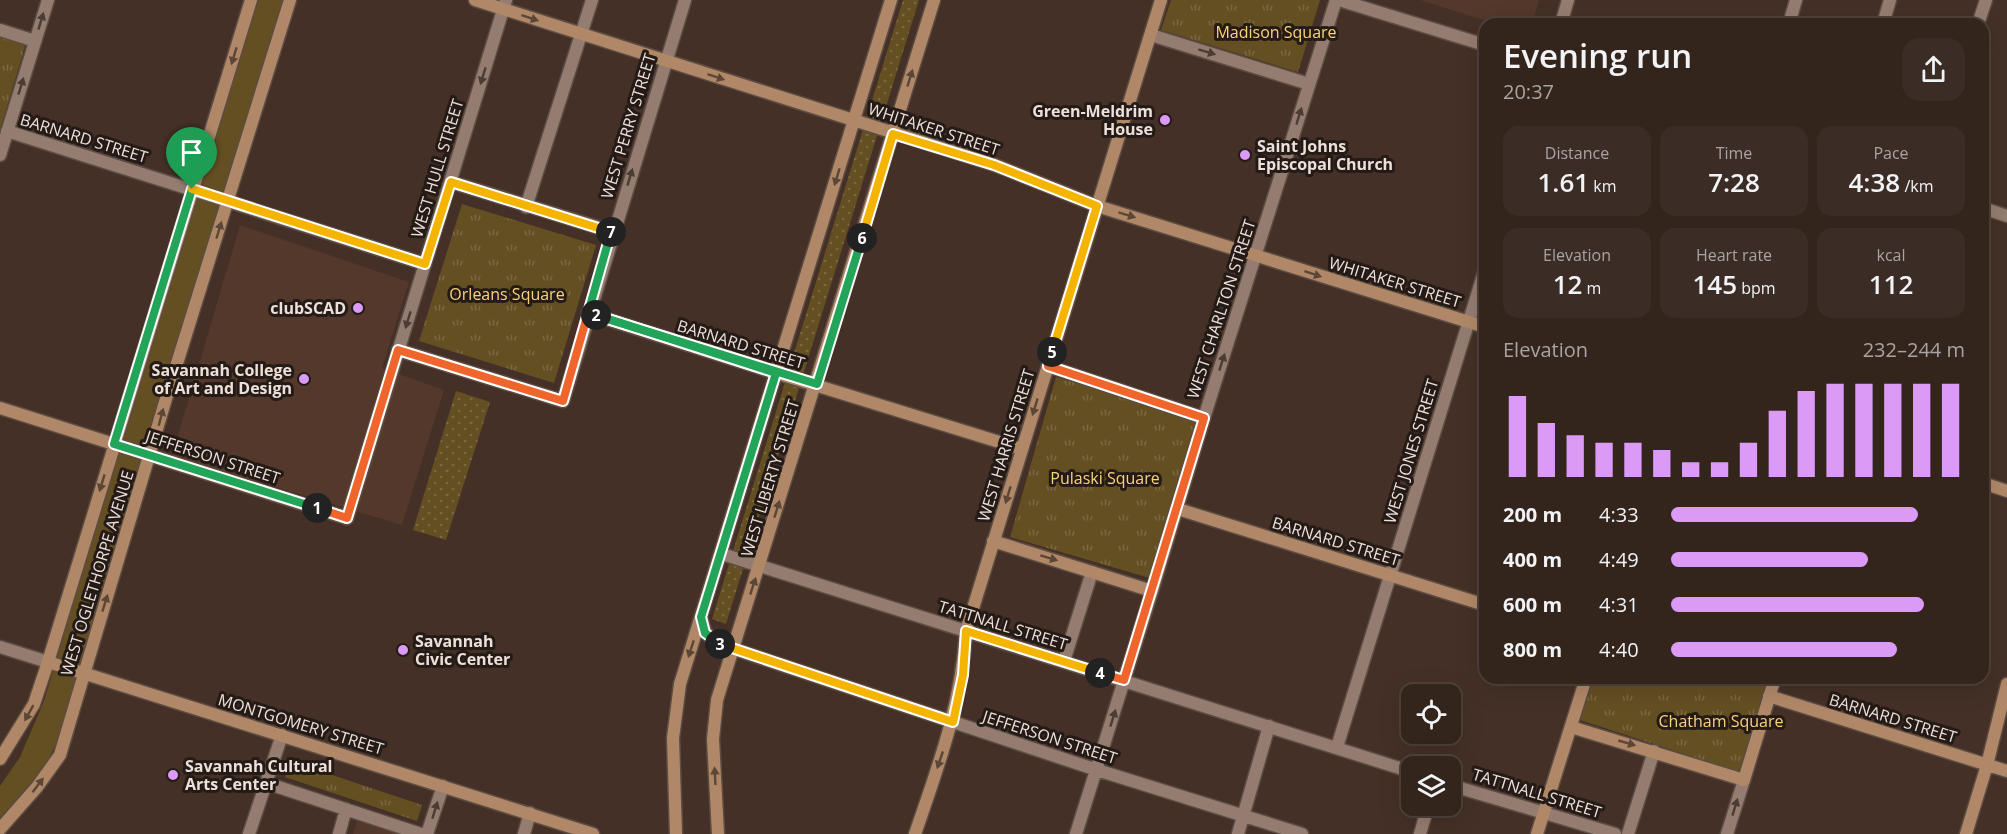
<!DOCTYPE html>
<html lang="en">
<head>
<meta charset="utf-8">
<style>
	body { margin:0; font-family:"Open Sans",sans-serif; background:#3b2c25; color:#f1f3f6; height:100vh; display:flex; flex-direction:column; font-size:22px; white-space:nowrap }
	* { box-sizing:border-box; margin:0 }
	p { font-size:20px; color:#a9a4a3 }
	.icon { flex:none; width:33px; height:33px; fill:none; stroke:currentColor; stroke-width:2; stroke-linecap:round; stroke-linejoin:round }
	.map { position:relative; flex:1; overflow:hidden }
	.drawer { position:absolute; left:1479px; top:18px; width:510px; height:666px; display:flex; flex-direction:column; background:#33241c; border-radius:18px; box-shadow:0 6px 24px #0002,0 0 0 2px #4e413b }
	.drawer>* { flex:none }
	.controls { position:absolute; left:1401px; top:684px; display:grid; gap:12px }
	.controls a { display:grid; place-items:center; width:60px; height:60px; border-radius:12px; background:#33241c; box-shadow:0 6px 24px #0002,0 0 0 2px #4e413b; font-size:30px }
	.pin { position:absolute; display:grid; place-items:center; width:51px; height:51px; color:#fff; margin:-62px -26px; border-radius:50% 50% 50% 0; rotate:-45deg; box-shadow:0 0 6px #0007 }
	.pin .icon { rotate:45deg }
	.km { position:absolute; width:30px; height:30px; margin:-15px; border-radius:50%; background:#222; color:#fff; font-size:16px; line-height:30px; text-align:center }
	.round { display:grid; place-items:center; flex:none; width:63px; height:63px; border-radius:18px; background:#3b2c25 }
	.overview { display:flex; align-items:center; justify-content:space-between; height:102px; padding:0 24px }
	h1 { font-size:33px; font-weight:600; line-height:45px }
	.metrics { display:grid; grid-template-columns:repeat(3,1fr); gap:9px; height:102px; padding:6px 24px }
	.metrics div { display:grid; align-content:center; border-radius:15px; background:#3b2c25; text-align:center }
	.metrics b { font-size:26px; font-weight:600 }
	.metrics small { font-size:16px; font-weight:400 }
	.metrics p { font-size:16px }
	.chart { height:168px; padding:12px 24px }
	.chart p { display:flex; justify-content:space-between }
	.chart svg { width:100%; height:108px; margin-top:6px; stroke:#da9af6; stroke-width:6 }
	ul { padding:0 24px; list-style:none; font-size:20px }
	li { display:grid; grid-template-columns:96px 72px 1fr; align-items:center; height:45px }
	li i { height:15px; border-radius:8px; background:#da9af6 }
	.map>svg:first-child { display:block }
	.built { fill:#53382b }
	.grass { fill:url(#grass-dots) }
	.park { fill:url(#park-tufts) }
	.garden { fill:#644f23 }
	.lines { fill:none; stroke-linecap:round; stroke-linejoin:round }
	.street-casing { stroke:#5d4c43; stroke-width:15 }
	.secondary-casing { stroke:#5d4c43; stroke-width:15 }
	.street { stroke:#947c70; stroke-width:12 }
	.secondary { stroke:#b08868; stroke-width:12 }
	.oneway { fill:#5c4737 }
	.oneway2 { fill:#4b3d36 }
	.split-1-casing { stroke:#fff; stroke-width:12 }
	.split-2-casing { stroke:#fff; stroke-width:12 }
	.split-3-casing { stroke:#fff; stroke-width:12 }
	.split-4-casing { stroke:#fff; stroke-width:12 }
	.split-5-casing { stroke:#fff; stroke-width:12 }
	.split-6-casing { stroke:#fff; stroke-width:12 }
	.split-7-casing { stroke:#fff; stroke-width:12 }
	.split-8-casing { stroke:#fff; stroke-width:12 }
	.split-1 { stroke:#22a559; stroke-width:8 }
	.split-2 { stroke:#f0652b; stroke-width:8 }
	.split-3 { stroke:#22a559; stroke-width:8 }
	.split-4 { stroke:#f5b400; stroke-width:8 }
	.split-5 { stroke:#f0652b; stroke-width:8 }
	.split-6 { stroke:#f5b400; stroke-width:8 }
	.split-7 { stroke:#22a559; stroke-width:8 }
	.split-8 { stroke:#f5b400; stroke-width:8 }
	.poi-dot { fill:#da9af6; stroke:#241b16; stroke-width:2 }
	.labels { text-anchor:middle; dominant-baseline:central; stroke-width:6; stroke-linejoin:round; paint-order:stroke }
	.park-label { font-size:16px; fill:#fdd179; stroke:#241b16 }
	.poi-label { font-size:16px; font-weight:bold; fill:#ede0d9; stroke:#241b16; text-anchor:end }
	.street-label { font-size:16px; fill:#ede0d9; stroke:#241b16 }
</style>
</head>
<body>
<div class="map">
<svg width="2007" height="834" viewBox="0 0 2007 834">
	<defs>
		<pattern id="grass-dots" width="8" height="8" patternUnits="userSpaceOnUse" patternTransform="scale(1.5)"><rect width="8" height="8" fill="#644f23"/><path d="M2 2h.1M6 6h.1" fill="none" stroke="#7a6842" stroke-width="1.8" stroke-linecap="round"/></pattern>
		<pattern id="park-tufts" width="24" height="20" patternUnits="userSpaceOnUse" patternTransform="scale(1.5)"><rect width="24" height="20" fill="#644f23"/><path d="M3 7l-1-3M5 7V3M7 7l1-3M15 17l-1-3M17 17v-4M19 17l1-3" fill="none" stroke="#7a6842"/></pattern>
	</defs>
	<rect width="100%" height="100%" fill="#443026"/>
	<path class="built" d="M1420,0H1539L1532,24H1496Z
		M240,225L409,282L382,368L444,390L402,525L172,456Z
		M357,821L399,834H353Z"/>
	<path class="grass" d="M903,0H919L726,624L712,619Z
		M456,391L490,402L446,540L413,530Z"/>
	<path class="park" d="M1171,0H1320L1298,72L1161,30Z
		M0,35L26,43L0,130Z
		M462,204L596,245L554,383L419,341Z
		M1056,377L1199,420L1153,579L1010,537Z
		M1594,678H1780L1749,775L1580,720Z
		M290,761L422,805L417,821L285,777Z"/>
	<path class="garden" d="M254,0H292L62,733L43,769L0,818V786L20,757L44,701Z"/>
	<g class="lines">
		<g class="street-casing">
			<path id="street" d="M1339,0L1485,45
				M1561,24L1568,0
				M1789,24L1796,0
				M1883,24L1890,0
				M1978,24L1986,0
				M0,30L35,41
				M1151,35L1309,84
				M7,131L425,264
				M0,155L48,0
				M451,182L613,232
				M526,207L592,0
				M1983,208L2007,216
				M588,313L776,373
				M398,350L563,401L685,0
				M1204,418L1336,0
				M347,518L506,0
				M722,554L1412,772
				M701,617L705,632L716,643L1097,770L1302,834
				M0,647L48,662
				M1064,661L1092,572
				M1337,747L1485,269
				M266,783L421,834
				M1450,785L1615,834
				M249,834L282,735
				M339,834L346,809
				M427,834L443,786
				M524,834L530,813
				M1076,834L1152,591
				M1238,834L1269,726
				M1420,834L1428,806
				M1628,834L1654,751
				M1727,834L1744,780"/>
		</g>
		<g class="secondary-casing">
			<path id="secondary" d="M475,0L995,165L1097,206L1485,327
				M776,373L1022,449
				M0,408L347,518
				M1983,483L2007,491
				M1178,509L1485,605
				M993,541L1152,591L1204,418L1048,366
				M48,662L593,834
				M1769,696L2007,771
				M1571,727L1744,780L1775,678
				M0,759L34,704L48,662L251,0
				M0,829L37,787L60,755L165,402L290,0
				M676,834L673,738L680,684L891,0
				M718,834L713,739L717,700L934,0
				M915,834C939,764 961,706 966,631L1161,0
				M1537,834L1586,678
				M1966,834L1987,765L2007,684"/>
		</g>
		<use href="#street" class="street"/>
		<use href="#secondary" class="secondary"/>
	</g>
	<defs><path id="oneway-solid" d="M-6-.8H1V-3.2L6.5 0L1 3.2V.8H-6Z" transform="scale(1.5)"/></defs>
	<g class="oneway">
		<use href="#oneway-solid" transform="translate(530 18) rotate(18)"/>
		<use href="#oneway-solid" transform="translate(234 56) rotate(107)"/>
		<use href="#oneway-solid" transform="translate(716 77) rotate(18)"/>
		<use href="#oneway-solid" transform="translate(910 78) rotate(-73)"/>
		<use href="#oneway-solid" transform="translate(837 177) rotate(107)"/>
		<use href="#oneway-solid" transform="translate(1127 215) rotate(17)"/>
		<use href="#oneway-solid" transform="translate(219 230) rotate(-73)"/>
		<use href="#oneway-solid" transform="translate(1313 274) rotate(18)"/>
		<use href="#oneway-solid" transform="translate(1035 407) rotate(107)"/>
		<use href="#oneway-solid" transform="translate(161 417) rotate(-75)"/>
		<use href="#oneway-solid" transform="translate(102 483) rotate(107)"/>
		<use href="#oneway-solid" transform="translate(1008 495) rotate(107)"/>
		<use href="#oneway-solid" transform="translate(777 509) rotate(-73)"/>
		<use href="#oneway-solid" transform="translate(1049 558) rotate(17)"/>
		<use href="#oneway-solid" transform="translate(753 586) rotate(-72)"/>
		<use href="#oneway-solid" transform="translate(105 603) rotate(-73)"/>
		<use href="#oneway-solid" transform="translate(691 649) rotate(108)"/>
		<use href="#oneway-solid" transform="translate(29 713) rotate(119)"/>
		<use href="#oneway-solid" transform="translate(1627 743) rotate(16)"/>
		<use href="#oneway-solid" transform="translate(940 760) rotate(109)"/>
		<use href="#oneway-solid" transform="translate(715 776) rotate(-93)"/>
		<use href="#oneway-solid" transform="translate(38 785) rotate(-53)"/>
	</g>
	<g class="oneway2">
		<use href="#oneway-solid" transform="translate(41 21) rotate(-73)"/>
		<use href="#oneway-solid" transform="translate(1207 52) rotate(17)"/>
		<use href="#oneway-solid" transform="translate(483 76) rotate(107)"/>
		<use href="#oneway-solid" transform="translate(21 86) rotate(-73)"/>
		<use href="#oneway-solid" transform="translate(1299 116) rotate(-73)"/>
		<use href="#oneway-solid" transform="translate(630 177) rotate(-73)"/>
		<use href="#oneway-solid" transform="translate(408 320) rotate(107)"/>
		<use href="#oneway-solid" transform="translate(1222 362) rotate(-72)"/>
		<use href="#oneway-solid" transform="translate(1113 718) rotate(-73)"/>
		<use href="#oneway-solid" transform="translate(1735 807) rotate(-73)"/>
		<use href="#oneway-solid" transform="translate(435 810) rotate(-73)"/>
	</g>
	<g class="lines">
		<g class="split-1-casing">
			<path id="split-1" d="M192,189L114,444L317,508"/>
		</g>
		<g class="split-2-casing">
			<path id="split-2" d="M317,508L347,518L398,350L563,401L588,313L596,315"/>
		</g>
		<g class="split-3-casing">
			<path id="split-3" d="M596,315L776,373L701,617L705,633L720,644"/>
		</g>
		<g class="split-4-casing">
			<path id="split-4" d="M720,644L953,722L963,675L966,631L1100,673"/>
		</g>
		<g class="split-5-casing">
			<path id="split-5" d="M1052,352L1048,366L1204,418L1124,680L1100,673"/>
		</g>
		<g class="split-6-casing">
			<path id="split-6" d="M862,238L893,134L994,165L1097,206L1052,352"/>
		</g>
		<g class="split-7-casing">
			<path id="split-7" d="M611,232L588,313L817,384L862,238"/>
		</g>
		<g class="split-8-casing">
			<path id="split-8" d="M192,189L425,264L451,182L611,232"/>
		</g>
		<use href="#split-1" class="split-1"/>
		<use href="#split-2" class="split-2"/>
		<use href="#split-3" class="split-3"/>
		<use href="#split-4" class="split-4"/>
		<use href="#split-5" class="split-5"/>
		<use href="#split-6" class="split-6"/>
		<use href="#split-7" class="split-7"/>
		<use href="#split-8" class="split-8"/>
	</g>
	<g class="poi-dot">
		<circle cx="1165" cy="120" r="6"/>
		<circle cx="1245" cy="155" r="6"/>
		<circle cx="358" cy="308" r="6"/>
		<circle cx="304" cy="379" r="6"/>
		<circle cx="403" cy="650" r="6"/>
		<circle cx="173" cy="775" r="6"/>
	</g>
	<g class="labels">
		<g class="park-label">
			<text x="1276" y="32">Madison Square</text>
			<text x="507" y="294">Orleans Square</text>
			<text x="1105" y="478">Pulaski Square</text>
			<text x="1721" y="721">Chatham Square</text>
		</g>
		<g class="poi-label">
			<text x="1153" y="111">Green-Meldrim<tspan x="1153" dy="18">House</tspan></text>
			<text x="1257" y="146" text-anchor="start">Saint Johns<tspan x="1257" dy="18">Episcopal Church</tspan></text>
			<text x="346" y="308">clubSCAD</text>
			<text x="292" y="370">Savannah College<tspan x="292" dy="18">of Art and Design</tspan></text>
			<text x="415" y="641" text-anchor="start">Savannah<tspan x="415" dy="18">Civic Center</tspan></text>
			<text x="185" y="766" text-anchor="start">Savannah Cultural<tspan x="185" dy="18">Arts Center</tspan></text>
		</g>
		<g class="street-label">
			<text transform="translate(628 126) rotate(-73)">WEST PERRY STREET</text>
			<text transform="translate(934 129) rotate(18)">WHITAKER STREET</text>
			<text transform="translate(84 138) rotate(17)">BARNARD STREET</text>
			<text transform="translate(437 168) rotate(-73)">WEST HULL STREET</text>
			<text transform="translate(1395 282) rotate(17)">WHITAKER STREET</text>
			<text transform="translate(1221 309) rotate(-72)">WEST CHARLTON STREET</text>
			<text transform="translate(741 344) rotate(17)">BARNARD STREET</text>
			<text transform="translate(1006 445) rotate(-73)">WEST HARRIS STREET</text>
			<text transform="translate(1411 451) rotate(-73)">WEST JONES STREET</text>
			<text transform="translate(213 457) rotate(18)">JEFFERSON STREET</text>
			<text transform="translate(770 478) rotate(-73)">WEST LIBERTY STREET</text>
			<text transform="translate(1336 541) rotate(17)">BARNARD STREET</text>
			<text transform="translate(97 573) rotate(-73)">WEST OGLETHORPE AVENUE</text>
			<text transform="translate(1003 625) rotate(17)">TATTNALL STREET</text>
			<text transform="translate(1893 718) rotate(17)">BARNARD STREET</text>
			<text transform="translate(301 724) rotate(17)">MONTGOMERY STREET</text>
			<text transform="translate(1050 737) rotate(18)">JEFFERSON STREET</text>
			<text transform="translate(1537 793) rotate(17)">TATTNALL STREET</text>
		</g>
	</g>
</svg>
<div class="controls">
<a><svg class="icon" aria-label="locate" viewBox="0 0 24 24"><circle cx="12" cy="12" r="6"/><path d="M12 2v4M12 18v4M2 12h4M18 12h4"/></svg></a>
<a><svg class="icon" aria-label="layers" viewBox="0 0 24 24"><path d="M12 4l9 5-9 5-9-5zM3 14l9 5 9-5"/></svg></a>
</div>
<div class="pin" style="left:192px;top:189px;background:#1e9e55"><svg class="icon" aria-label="arrive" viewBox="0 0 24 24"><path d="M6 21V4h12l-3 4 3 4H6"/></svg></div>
<b class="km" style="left:317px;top:508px">1</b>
<b class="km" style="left:596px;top:315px">2</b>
<b class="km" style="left:720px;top:644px">3</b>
<b class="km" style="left:1100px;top:673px">4</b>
<b class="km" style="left:1052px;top:352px">5</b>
<b class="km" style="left:862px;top:238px">6</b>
<b class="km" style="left:611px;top:232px">7</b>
<section class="drawer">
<div class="overview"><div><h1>Evening run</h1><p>20:37</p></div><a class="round"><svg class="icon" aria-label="share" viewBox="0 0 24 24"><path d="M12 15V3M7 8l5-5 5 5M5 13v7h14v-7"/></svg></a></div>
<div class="metrics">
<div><p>Distance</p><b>1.61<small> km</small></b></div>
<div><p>Time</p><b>7:28</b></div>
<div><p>Pace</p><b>4:38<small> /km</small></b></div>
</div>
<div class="metrics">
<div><p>Elevation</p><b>12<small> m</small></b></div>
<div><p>Heart rate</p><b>145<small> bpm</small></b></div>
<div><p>kcal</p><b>112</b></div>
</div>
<div class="chart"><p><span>Elevation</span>232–244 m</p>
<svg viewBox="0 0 160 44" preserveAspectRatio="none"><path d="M5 44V11M15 44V22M25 44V27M35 44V30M45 44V30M55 44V33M65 44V38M75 44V38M85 44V30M95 44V17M105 44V9M115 44V6M125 44V6M135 44V6M145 44V6M155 44V6"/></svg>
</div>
<ul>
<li><b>200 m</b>4:33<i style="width:84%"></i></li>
<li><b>400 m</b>4:49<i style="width:67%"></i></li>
<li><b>600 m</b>4:31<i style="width:86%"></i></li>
<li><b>800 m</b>4:40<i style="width:77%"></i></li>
</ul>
</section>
</div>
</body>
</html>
